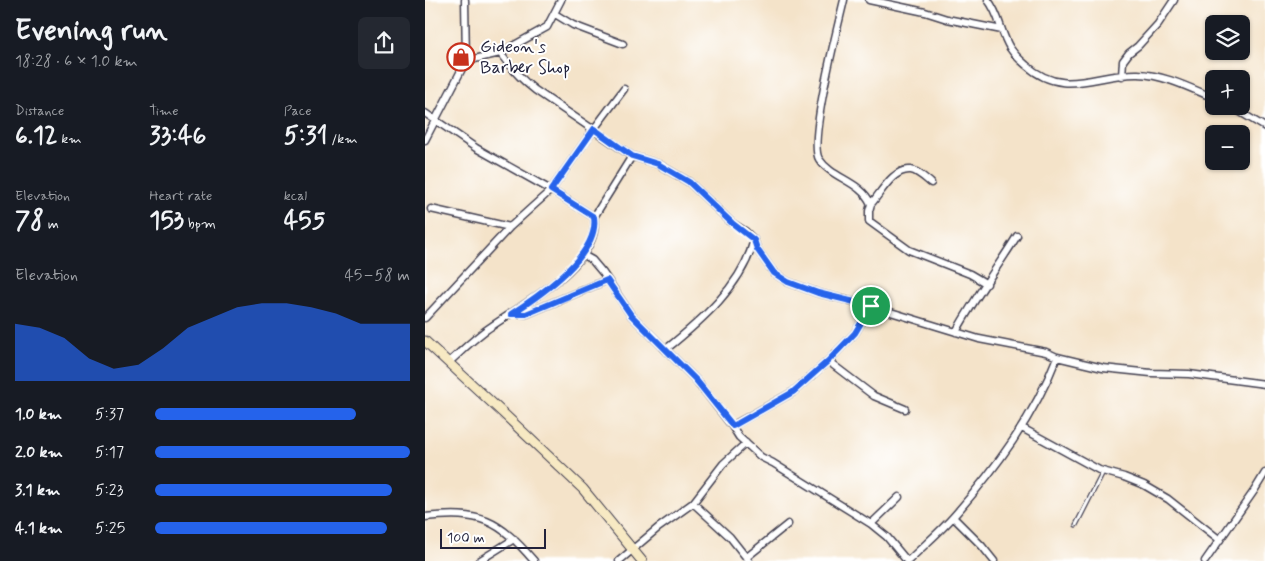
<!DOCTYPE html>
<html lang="en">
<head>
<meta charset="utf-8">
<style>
	body { margin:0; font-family:Mynerve,sans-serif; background:#242831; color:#f1f3f6; height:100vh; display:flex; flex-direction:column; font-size:19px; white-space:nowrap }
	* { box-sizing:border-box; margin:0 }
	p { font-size:16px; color:#9ea1a6 }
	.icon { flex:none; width:28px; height:28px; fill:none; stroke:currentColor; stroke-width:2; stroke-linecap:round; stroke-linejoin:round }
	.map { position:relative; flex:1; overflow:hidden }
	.sheet { display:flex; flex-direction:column; background:#171b24; width:425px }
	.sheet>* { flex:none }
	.tools { position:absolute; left:780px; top:15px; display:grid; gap:10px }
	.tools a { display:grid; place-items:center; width:45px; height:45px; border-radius:8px; background:#171b24; box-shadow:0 1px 4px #0004; font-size:25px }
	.scale { position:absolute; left:15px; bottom:12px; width:106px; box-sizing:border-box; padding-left:5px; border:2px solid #22223b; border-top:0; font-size:14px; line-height:18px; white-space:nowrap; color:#22223b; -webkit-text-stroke:4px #fff; paint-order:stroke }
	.pin { position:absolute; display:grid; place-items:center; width:42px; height:42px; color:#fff; margin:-21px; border:2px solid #fff; border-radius:50%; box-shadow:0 1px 5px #0007 }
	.round { display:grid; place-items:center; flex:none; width:52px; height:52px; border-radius:8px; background:#242831 }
	.headline { display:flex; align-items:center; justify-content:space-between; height:85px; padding:0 15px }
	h1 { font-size:28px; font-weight:800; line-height:38px }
	.figures { display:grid; grid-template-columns:repeat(3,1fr); gap:8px; height:85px; padding:5px 15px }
	.figures div { display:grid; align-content:center }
	.figures b { font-size:25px; font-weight:800 }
	.figures small { font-size:14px; font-weight:400 }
	.figures p { font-size:14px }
	.chart { height:140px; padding:10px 15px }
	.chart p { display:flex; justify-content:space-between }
	.chart svg { width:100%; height:90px; margin-top:5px; fill:#2563eb; opacity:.7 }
	ul { padding:0 15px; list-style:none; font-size:16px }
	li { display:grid; grid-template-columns:80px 60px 1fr; align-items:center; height:38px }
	li i { height:12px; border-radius:6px; background:#2563eb }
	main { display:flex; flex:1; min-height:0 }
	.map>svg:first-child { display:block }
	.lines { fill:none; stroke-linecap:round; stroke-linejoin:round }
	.lane-casing { stroke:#423f50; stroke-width:5.5 }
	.street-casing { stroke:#423f50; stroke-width:9 }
	.secondary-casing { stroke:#423f50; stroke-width:11 }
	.lane { stroke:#fff; stroke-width:3 }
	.street { stroke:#fff; stroke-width:6 }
	.secondary { stroke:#f7e9c3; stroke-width:9 }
	.route-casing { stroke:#fff; stroke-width:10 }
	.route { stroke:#2563eb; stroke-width:6 }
	.labels { text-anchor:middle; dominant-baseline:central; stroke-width:4; stroke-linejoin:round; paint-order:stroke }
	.poi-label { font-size:18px; fill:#22223b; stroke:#fff; text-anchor:start }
</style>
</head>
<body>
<main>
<section class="sheet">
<div class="headline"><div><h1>Evening run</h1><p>18:28 · 6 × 1.0 km</p></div><a class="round"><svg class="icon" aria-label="share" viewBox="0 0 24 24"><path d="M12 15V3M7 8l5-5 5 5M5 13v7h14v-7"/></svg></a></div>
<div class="figures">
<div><p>Distance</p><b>6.12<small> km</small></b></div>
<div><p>Time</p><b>33:46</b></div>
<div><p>Pace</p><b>5:31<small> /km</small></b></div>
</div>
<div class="figures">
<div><p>Elevation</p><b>78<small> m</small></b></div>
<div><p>Heart rate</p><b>153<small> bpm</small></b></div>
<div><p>kcal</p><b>455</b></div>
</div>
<div class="chart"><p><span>Elevation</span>45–58 m</p>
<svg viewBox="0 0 160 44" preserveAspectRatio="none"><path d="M0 44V16L10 18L20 23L30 33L40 38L50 36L60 28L70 18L80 13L90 8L100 6L110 6L120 8L130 11L140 16L150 16L160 16V44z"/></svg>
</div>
<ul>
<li><b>1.0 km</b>5:37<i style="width:79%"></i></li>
<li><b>2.0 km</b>5:17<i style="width:100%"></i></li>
<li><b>3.1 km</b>5:23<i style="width:93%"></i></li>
<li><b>4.1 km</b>5:25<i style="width:91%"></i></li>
</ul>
</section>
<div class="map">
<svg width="840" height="561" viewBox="0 0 840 561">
	<rect width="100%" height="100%" fill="#fff"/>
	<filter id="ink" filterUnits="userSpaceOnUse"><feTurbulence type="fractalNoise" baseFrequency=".02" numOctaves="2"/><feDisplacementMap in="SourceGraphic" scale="10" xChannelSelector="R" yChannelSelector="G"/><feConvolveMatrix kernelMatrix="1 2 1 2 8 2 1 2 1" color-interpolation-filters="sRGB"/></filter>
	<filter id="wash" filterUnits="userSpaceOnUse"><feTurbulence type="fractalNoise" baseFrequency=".0096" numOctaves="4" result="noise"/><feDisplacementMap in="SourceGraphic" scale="20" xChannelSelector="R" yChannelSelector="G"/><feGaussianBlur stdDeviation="1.12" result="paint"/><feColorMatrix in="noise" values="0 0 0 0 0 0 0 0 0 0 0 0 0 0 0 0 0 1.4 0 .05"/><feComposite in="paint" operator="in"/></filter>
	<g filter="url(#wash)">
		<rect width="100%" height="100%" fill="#f4e3c9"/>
	</g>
	<g filter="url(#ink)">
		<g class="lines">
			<g class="lane-casing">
				<path id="lane" d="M651,525L678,472"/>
			</g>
			<g class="street-casing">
				<path id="street" d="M40,0L41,61
					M419,0C413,26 383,141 394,159C407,179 436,181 446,204L444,211V221L484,250L545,274L562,284
					M444,0L500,12L522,19L577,30
					M563,0C575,15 575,32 585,48C589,54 595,60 601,65C639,99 671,73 713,74C740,75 765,88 789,98
					M130,14L148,25L198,44
					M75,53C85,67 96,79 110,90L207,156L233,164L264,182L307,223L320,231L329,240L332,249L349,273L363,282L393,293L446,306L554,339L621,352L632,357L678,368L726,373L764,374L840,384
					M697,76L698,61L704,53L713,46L733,24L749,0
					M805,106L840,127
					M0,113L51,148L126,190L169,217
					M0,140L41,61L75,53L122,27L136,0
					M446,204C456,193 468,168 486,170C493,171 501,179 506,183
					M6,209L85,227
					M158,255L167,260L178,273L206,315L271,380L307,426L314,437L336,457L348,463L446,524L462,537L482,561
					M86,313L101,314L182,280
					M0,318L85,227L126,190L169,129L199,89
					M531,332C549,299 572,268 592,236
					M240,350C276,321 317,286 329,240
					M403,361L449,396L480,409
					M23,363C37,351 51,336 67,326C98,304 177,263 169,217L207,156
					M307,426L368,392L403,361L430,333L446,306
					M597,428L674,470L699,477L719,485L743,499L795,540
					M268,503L298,464L321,443
					M0,517C55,511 73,519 109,561
					M528,517L557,546L569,561
					M446,524L474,497
					M322,557L363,524
					M54,561L89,539
					M194,561L233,528L268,503L305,537L324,561
					M483,561C498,546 515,532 529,516C571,468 609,417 632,357
					M780,561L829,491L840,473"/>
			</g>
			<g class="secondary-casing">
				<path id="secondary" d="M0,341L78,413L158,489L217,561"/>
			</g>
			<use href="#lane" class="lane"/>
			<use href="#street" class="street"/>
			<use href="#secondary" class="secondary"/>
		</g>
	</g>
	<g class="lines" filter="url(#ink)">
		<g class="route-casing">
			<path id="route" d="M169,129L207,156L233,164L264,182L307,223L329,240L332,249L349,273L363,282L393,293L446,306L430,333L403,361L368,392L308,426L271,380L206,315L182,280L101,314H86C114,296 175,255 169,217L126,190Z"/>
		</g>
		<use href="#route" class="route"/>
	</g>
	<defs>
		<g id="shop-ring" transform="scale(1.4375)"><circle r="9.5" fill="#fff" stroke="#c8321e" stroke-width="1.5"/><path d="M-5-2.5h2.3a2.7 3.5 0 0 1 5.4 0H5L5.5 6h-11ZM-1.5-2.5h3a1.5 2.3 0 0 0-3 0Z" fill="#c8321e"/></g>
	</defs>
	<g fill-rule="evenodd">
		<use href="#shop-ring" x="36" y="57"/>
	</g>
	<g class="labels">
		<g class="poi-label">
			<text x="55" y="47">Gideon's<tspan x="55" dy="21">Barber Shop</tspan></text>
		</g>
	</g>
</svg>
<div class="tools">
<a><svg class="icon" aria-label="layers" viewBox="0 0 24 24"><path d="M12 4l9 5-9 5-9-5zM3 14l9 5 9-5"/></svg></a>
<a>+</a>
<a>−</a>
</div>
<div class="scale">100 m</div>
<div class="pin" style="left:446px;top:306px;background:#1e9e55"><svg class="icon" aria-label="arrive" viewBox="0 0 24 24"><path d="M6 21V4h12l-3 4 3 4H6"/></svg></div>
</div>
</main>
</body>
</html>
